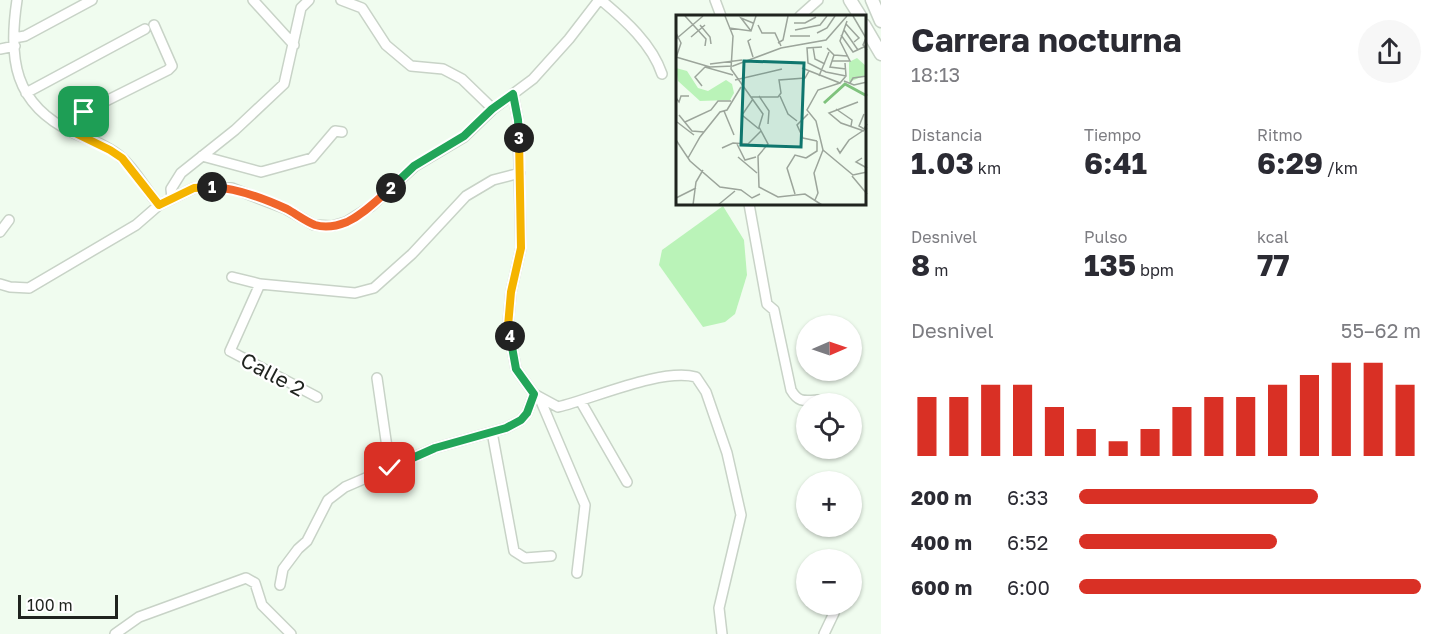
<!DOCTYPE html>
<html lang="es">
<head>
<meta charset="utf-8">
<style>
	body { margin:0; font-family:"Golos Text",sans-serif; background:#f7f7f7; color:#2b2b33; height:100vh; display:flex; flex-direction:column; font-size:22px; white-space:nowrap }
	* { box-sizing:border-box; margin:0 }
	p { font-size:20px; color:#7c7c81 }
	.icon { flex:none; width:33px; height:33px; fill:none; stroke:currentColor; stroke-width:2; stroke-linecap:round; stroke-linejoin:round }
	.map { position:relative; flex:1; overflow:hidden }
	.side { display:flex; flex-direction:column; background:#fff; width:570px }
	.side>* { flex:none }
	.needle { width:39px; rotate:88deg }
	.fabs { position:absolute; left:796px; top:315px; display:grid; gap:12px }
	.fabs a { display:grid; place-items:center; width:66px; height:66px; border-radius:50%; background:#fff; box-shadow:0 2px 4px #0004; font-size:30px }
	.scale { position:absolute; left:18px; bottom:15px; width:100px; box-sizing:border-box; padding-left:6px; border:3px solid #1f231e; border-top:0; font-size:16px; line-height:21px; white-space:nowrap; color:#1f231e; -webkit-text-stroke:4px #fff; paint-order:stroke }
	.pin { position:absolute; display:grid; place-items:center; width:51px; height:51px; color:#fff; margin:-26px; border-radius:12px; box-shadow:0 3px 9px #0006 }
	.km { position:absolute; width:30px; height:30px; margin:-15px; border-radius:50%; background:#222; color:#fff; font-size:16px; line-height:30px; text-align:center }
	.round { display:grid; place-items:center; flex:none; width:63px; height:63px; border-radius:32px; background:#f7f7f7 }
	.head { display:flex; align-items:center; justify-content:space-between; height:102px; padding:0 30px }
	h1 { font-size:33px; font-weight:700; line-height:45px }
	.metrics { display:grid; grid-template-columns:repeat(3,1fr); gap:9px; height:102px; padding:6px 30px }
	.metrics div { display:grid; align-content:center }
	.metrics b { font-size:30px; font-weight:700 }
	.metrics small { font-size:16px; font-weight:400 }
	.metrics p { font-size:16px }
	.chart { height:168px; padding:12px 30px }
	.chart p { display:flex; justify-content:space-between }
	.chart svg { width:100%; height:108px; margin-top:6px; stroke:#d93025; stroke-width:6 }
	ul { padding:0 30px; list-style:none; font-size:20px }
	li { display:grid; grid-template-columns:96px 72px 1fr; align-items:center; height:45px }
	li i { height:15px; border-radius:8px; background:#d93025 }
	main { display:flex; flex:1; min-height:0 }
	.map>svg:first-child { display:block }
	.green { fill:#baf3b8 }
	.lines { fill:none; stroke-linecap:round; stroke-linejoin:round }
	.minor-casing { stroke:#c8d3c7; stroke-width:12 }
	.major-casing { stroke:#c8d3c7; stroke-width:15 }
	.minor { stroke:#fff; stroke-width:9 }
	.major { stroke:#fff; stroke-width:12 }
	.split-1-casing { stroke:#fff; stroke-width:12 }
	.split-2-casing { stroke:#fff; stroke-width:12 }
	.split-3-casing { stroke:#fff; stroke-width:12 }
	.split-4-casing { stroke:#fff; stroke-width:12 }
	.split-5-casing { stroke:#fff; stroke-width:12 }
	.split-1 { stroke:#f5b400; stroke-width:8 }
	.split-2 { stroke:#f0652b; stroke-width:8 }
	.split-3 { stroke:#22a559; stroke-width:8 }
	.split-4 { stroke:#f5b400; stroke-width:8 }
	.split-5 { stroke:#22a559; stroke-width:8 }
	.labels { text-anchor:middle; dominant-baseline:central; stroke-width:4.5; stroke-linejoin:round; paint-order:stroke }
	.street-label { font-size:21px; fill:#1f231e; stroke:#fff }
	.inset-river { fill:none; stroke:#7fc27d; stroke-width:3 }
	.inset-road { fill:none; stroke:#9ca59b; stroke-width:1.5 }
	.view { fill:#0f766e; fill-opacity:0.15; stroke:#0f766e; stroke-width:3 }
	.inset-edge { fill:none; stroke:#1f231e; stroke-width:3 }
</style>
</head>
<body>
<main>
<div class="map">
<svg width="881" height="634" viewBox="0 0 881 634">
	<rect width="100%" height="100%" fill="#f0fcef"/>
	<path class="green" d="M723,206L744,240L747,275L735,314L725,322L703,327L659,265L662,250Z"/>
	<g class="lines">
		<g class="minor-casing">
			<path id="minor" d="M17,0C8,59 14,104 72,132C89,140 108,145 122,158C136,171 146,190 159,205
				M253,0L294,45
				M341,0L362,8L386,45L411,66L443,69L462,79L493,109
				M601,0C625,20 652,44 662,74
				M715,0L721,16
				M800,16L818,0
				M14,38L25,36L92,0
				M0,49L15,46
				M26,93L145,29
				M513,94L518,120L521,248L511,292L508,325L516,369L534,394L558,407C595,398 661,368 696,377L706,392L727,453L741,515L719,608L722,634
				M69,130L84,112L168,70L172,66L154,25
				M202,156L261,172L312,158L335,131L342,132
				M172,198L171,189L181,173L235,130L284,84L301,8L309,0
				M749,204L767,304L774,310L791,390C798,402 803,401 817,400
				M0,232L9,220
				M232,277L260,284L355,293L374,288L412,254L466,196L493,180L520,173
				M0,284L10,287L29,288L136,225L159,205L194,188H232L286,209L314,225L332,226L346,222L370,207L415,166L464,137L493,109L533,79L569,39L599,0
				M260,284L230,351L317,397
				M377,378L390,468
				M540,399L585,505L577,573
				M581,402L627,482
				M492,432L514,551L525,558L551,556
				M280,585L283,569L298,549L307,541L328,500L345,487L435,448L506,428L521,420L527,413L534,394
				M115,634L139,617L246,578L255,583L262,605L291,634
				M824,634L834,613"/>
		</g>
		<g class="major-casing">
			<path id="major" d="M850,0L860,16
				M872,0L881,21
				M864,25L881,54"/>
		</g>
		<use href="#minor" class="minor"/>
		<use href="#major" class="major"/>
	</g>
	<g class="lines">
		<g class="split-1-casing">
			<path id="split-1" d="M84,112L69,130L110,150L122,158L159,205L194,188L212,187"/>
		</g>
		<g class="split-2-casing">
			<path id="split-2" d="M212,187C237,188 263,198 287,209C296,214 305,221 315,225C325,228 337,226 347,222C364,214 377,200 391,188"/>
		</g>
		<g class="split-3-casing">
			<path id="split-3" d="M391,188L414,166L464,136L492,109L513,94L518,120L519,138"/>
		</g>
		<g class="split-4-casing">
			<path id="split-4" d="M510,336L508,326L511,292L521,248L519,138"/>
		</g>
		<g class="split-5-casing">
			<path id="split-5" d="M390,468L435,448L506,428L521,420L527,413L534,394L516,369L510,336"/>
		</g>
		<use href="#split-1" class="split-1"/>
		<use href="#split-2" class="split-2"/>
		<use href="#split-3" class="split-3"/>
		<use href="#split-4" class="split-4"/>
		<use href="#split-5" class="split-5"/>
	</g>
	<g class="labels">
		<g class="street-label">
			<text transform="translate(273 374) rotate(28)">Calle 2</text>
		</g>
	</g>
	<g transform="translate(676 15)">
		<rect width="190" height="190" fill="#f0fcef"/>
		<path d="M181,43L190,51V60L173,67V47Z" fill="#baf3b8"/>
		<path d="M0,53L11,56L22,73L32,76L50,65L56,69L58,78L54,85L24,86L2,66Z" fill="#baf3b8"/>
		<path class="inset-river" d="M148,88L169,69L191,81"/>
		<path class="inset-road" d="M9,1L30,24L29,31M49,1L57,21L55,54L87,99L83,112L92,129L82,141L83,172L102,182L129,179L146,190M177,1L190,23L187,30L191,35M118,8H129L140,2M170,9L183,23L178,27M24,10L34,22L35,29M82,10L86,18H99L105,31M53,13L75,16L80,1M119,15L144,10L151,1M168,15L182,35M75,16L65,3L77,8M0,18L5,28L0,43M141,18L151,13L159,1M165,20L177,37L190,31M114,21H134M15,22L29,10M0,24L27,1M75,24L72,26L77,42M102,28L107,25L112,1M137,32L139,44L149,49M146,32L131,33L132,48L150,57L170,61M151,33L158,40L171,41M158,40L154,52L170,54M0,42L34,52L57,51L105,33L150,25L171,1M156,46H174L164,26L171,6M34,49L66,45M126,53L164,68L170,61L169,48M143,61L153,37M59,65L106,54M168,66L178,70L191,67M174,68L177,63L191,61M26,71L19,62L29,52L57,60M83,81L93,96L92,109M104,81L112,99L121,106M75,82H102L105,78L103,65L129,63L133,56M0,83L3,87L5,81H13M77,84L66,100L83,114M182,87L153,98L165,108L188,116M160,94L176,105L175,111M48,96L58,120M132,99L121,110L127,123L141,126M188,99L183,111L188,114L191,109M3,100L16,116L28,117M1,107L18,120M9,107L35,95L42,86H55M0,125L14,146L44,172L65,175L76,183L84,179M61,129L69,145L80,142M46,133L57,128L72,129L85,116M161,133L164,138L173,125L191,113M147,135L177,160L191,157M62,142L81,158M12,143L24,122L44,97L51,95L65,72M130,143L141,136V126M186,143L180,147L191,153M176,161L191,179M119,179L111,153L119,140L130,143M0,183L20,173M139,185L142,178L138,158L147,135L140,106L131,95L142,75L164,68M17,190L20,167L27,155M42,190L59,176"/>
		<path class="view" d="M68,46L128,48L125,132L65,130Z"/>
		<rect width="190" height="190" class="inset-edge"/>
	</g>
</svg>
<div class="fabs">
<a><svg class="needle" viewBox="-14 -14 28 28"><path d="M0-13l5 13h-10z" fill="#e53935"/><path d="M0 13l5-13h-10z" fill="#7c7c81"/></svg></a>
<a><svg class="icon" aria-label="locate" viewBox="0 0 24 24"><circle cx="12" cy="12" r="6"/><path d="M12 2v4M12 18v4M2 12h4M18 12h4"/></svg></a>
<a>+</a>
<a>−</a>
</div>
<div class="scale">100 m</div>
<div class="pin" style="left:84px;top:112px;background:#1e9e55"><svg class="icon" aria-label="arrive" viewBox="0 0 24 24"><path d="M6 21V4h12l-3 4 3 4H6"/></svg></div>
<div class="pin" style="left:390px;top:468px;background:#d93025"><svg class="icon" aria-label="check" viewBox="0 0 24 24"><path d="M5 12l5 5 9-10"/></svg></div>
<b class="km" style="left:212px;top:187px">1</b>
<b class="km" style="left:391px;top:188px">2</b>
<b class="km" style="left:519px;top:138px">3</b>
<b class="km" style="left:510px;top:336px">4</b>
</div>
<section class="side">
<div class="head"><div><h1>Carrera nocturna</h1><p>18:13</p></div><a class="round"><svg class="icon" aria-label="share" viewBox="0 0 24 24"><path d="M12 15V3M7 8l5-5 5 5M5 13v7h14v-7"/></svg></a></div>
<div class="metrics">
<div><p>Distancia</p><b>1.03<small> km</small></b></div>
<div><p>Tiempo</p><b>6:41</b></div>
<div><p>Ritmo</p><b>6:29<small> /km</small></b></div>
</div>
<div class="metrics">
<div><p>Desnivel</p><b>8<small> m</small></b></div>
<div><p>Pulso</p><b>135<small> bpm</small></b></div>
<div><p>kcal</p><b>77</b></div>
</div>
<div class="chart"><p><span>Desnivel</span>55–62 m</p>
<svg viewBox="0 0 160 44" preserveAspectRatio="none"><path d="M5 44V20M15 44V20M25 44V15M35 44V15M45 44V24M55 44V33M65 44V38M75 44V33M85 44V24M95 44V20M105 44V20M115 44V15M125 44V11M135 44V6M145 44V6M155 44V15"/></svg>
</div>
<ul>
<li><b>200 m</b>6:33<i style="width:70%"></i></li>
<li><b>400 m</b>6:52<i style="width:58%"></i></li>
<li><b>600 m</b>6:00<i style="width:100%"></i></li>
</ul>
</section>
</main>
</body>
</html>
